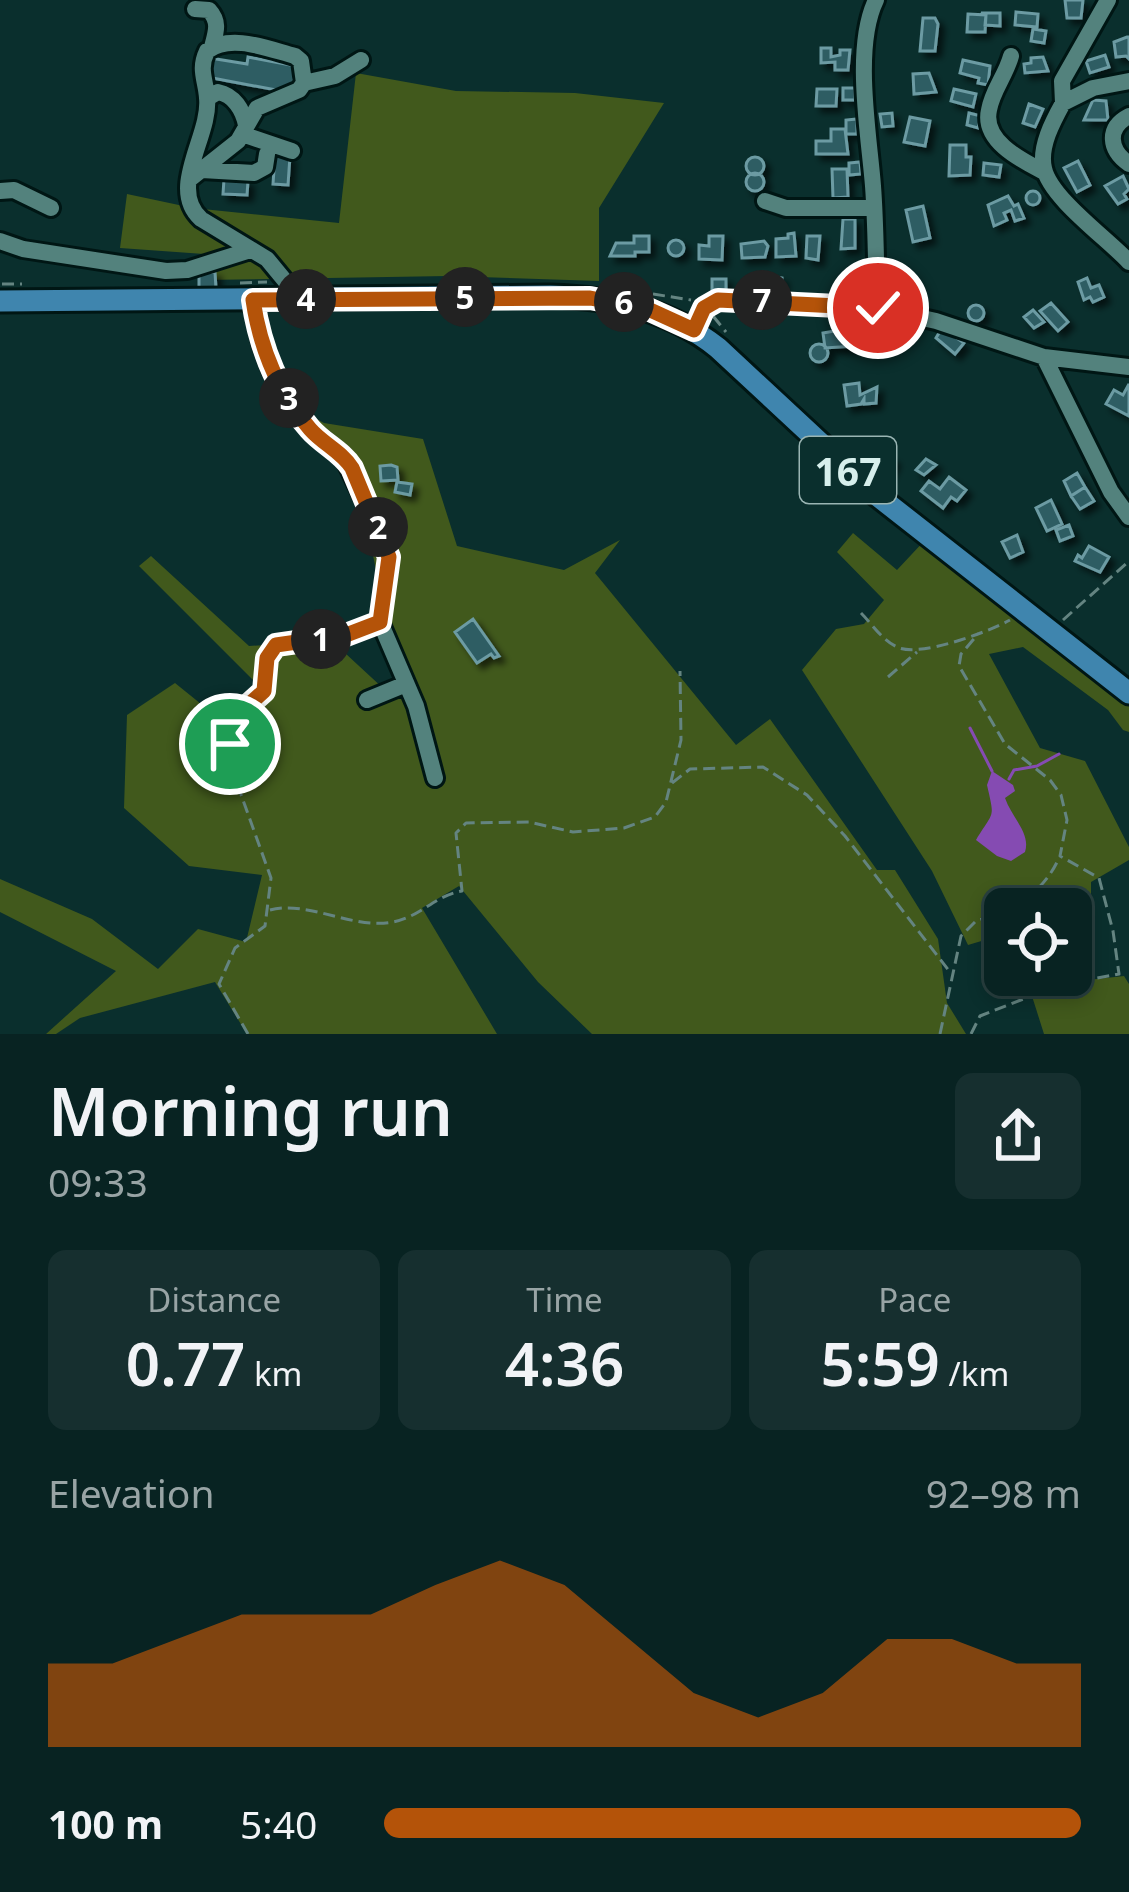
<!DOCTYPE html>
<html lang="en">
<head>
<meta charset="utf-8">
<style>
	body { margin:0; font-family:"Noto Sans",sans-serif; background:#162f2f; color:#f1f3f6; height:100vh; display:flex; flex-direction:column; font-size:45px; white-space:nowrap }
	* { box-sizing:border-box; margin:0 }
	p { font-size:39px; color:#98a4a5 }
	.icon { flex:none; width:66px; height:66px; fill:none; stroke:currentColor; stroke-width:2; stroke-linecap:round; stroke-linejoin:round }
	.map { position:relative; height:1034px; overflow:hidden }
	.side { display:flex; flex-direction:column; background:#082322; flex:1 }
	.side>* { flex:none }
	.buttons { position:absolute; left:984px; top:888px; display:grid; gap:24px }
	.buttons a { display:grid; place-items:center; width:108px; height:108px; border-radius:18px; background:#082322; box-shadow:0 6px 18px #0003,0 0 0 3px #294040; font-size:60px }
	.pin { position:absolute; display:grid; place-items:center; width:102px; height:102px; color:#fff; margin:-51px; border:6px solid #fff; border-radius:50%; box-shadow:0 3px 12px #0007 }
	.km { position:absolute; width:60px; height:60px; margin:-30px; border-radius:50%; background:#222; color:#fff; font-size:33px; line-height:60px; text-align:center }
	.round { display:grid; place-items:center; flex:none; width:126px; height:126px; border-radius:18px; background:#162f2f }
	.overview { display:flex; align-items:center; justify-content:space-between; height:204px; padding:0 48px }
	h1 { font-size:66px; font-weight:600; line-height:90px }
	.stats { display:grid; grid-template-columns:repeat(3,1fr); gap:18px; height:204px; padding:12px 48px }
	.stats div { display:grid; align-content:center; border-radius:18px; background:#162f2f; text-align:center }
	.stats b { font-size:60px; font-weight:600 }
	.stats small { font-size:33px; font-weight:400 }
	.stats p { font-size:33px }
	.chart { height:336px; padding:24px 48px }
	.chart p { display:flex; justify-content:space-between }
	.chart svg { width:100%; height:216px; margin-top:12px; fill:#b45309; opacity:.7 }
	ul { padding:0 48px; list-style:none; font-size:39px }
	li { display:grid; grid-template-columns:192px 144px 1fr; align-items:center; height:90px }
	li i { height:30px; border-radius:15px; background:#b45309 }
	.map>svg:first-child { display:block }
	.green { fill:#41591c }
	.water { fill:#854bb2 }
	.lines { fill:none; stroke-linecap:round; stroke-linejoin:round }
	.stream { stroke:#854bb2; stroke-width:3 }
	.building { fill:#2e5d64; stroke:#6c9ba3; stroke-width:3; filter:url(#shadow) }
	.minor-casing { stroke:#001614; stroke-width:22 }
	.major-casing { stroke:#001614; stroke-width:27 }
	.path { stroke:#648481; stroke-width:3; stroke-dasharray:12 6; stroke-linecap:butt }
	.minor { stroke:#53827d; stroke-width:16 }
	.major { stroke:#3f85ae; stroke-width:21 }
	.route-casing { stroke:#fff; stroke-width:24 }
	.route { stroke:#b45309; stroke-width:15 }
	.labels { text-anchor:middle; dominant-baseline:central; stroke-width:12; stroke-linejoin:round; paint-order:stroke }
	.shield { fill:#0a2f2d; stroke:#9ab5b3; stroke-width:3 }
	.shield-label { font-size:39px; font-weight:bold; fill:#d7efec }
</style>
</head>
<body>
<div class="map">
<svg width="1129" height="1034" viewBox="0 0 1129 1034">
	<defs>
		<filter id="shadow"><feDropShadow dx="5.5" dy="5.5" stdDeviation="3" flood-color="#0009"/></filter>
	</defs>
	<rect width="100%" height="100%" fill="#0a2f2d"/>
	<path class="green" d="M356,73L456,91L575,93L664,103L599,208V281L448,276L203,280L204,254L120,248L127,194L193,208L339,223Z
		M311,416L324,423L423,439L457,546L564,570L620,540L595,573L736,745L770,719L877,870H895L938,939L947,1003L966,1034H592L538,982L459,886L422,908L497,1034H247L215,982L80,1018L56,1034H46L116,971L0,912V879L92,919L158,969L198,929L246,942L262,875L189,866L124,808L127,715L175,683L227,725L264,691L139,566L151,556L249,646L332,641L385,690L415,688L373,613L379,585L358,481Z
		M853,533L897,570L926,539L1129,700V732L1123,730L1108,710L1023,647L989,654L1040,748L1085,761L1129,847V860L1091,882V908L1071,914V909H1005V934L968,945L932,871L802,670L836,629L864,624L884,600L837,552Z
		M1124,976L1129,984V1034H1044L1031,993L1060,983Z"/>
	<path class="water" d="M992,771L1013,785L1015,791L1005,798C1012,818 1031,833 1025,852L1011,861L997,856L976,840C994,810 995,820 987,785Z"/>
	<g class="lines">
		<path class="stream" d="M970,728L992,771
			M1009,779L1014,770L1037,766L1059,754"/>
	</g>
	<path class="building" d="M1065,0H1083L1081,18H1067Z
		M1016,12L1038,14L1037,27L1015,25Z
		M981,13H1000V26L985,25L986,15Z
		M968,14L986,15L985,32H967Z
		M923,18H935L938,24L935,51H920Z
		M1033,29L1046,31L1044,43L1031,41Z
		M1127,37H1129V59L1126,56L1116,57L1114,42Z
		M821,48H831V57L840,55V50H850L848,70H835V62L821,63Z
		M1105,55L1109,67L1090,73L1086,61Z
		M248,57L296,66L292,93L207,77L210,58L247,64Z
		M1043,57L1048,71L1025,73L1024,64L1031,63V58Z
		M963,60L990,66L988,85L978,83L979,78L960,73Z
		M929,73L936,92L914,94L913,74Z
		M843,88H855V100H843Z
		M817,89H837L836,106H816Z
		M954,89L976,94L973,107L951,101Z
		M1093,100L1106,101L1108,120H1084Z
		M1029,104L1043,109L1035,127L1023,123Z
		M892,113L893,126L882,127L880,114Z
		M969,113L981,116L978,128L967,125Z
		M910,117L930,121L925,146L904,142Z
		M857,119V134H846V120Z
		M831,129H845L848,154H816V141H831Z
		M950,145H966V157H971L970,175L949,176Z
		M275,155L290,156L288,185L273,184Z
		M746 166a9 9 0 1 1 18 0a9 9 0 1 1-18 0Z
		M1078,161L1090,185L1077,192L1064,168Z
		M860,162L861,174L849,175V163Z
		M984,163L1001,165L999,177L983,175Z
		M832,169H847L848,197L833,198Z
		M746 182a9 9 0 1 1 18 0a9 9 0 1 1-18 0Z
		M1123,176L1129,189L1124,194L1127,199L1118,204L1105,186Z
		M224,179L248,181L247,195L223,194Z
		M1026 198a7 7 0 1 1 14 0a7 7 0 1 1-14 0Z
		M1008,196L1014,206L1018,204L1024,218L1015,221L1011,210L1004,213L1007,220L994,226L988,205Z
		M923,206L930,238L913,242L906,210Z
		M843,219H855V248L841,249Z
		M794,233L796,256L776,257V239L788,238V234Z
		M634,236H649V252H635V256H610L616,243H634Z
		M709,236H723L722,260L699,259V245L709,246Z
		M807,236H820L818,260L806,258Z
		M668 248a8 8 0 1 1 16 0a8 8 0 1 1-16 0Z
		M764,241L768,246L765,257L742,258L741,244Z
		M215,272L216,289L199,290V273Z
		M771,276L782,278V289L771,290Z
		M1087,278L1091,288L1099,285L1104,297L1093,302L1090,297L1084,300L1078,282Z
		M712,279H726V290H712Z
		M1051,303L1068,322L1058,331L1040,311Z
		M968 313a8 8 0 1 1 16 0a8 8 0 1 1-16 0Z
		M1033,310L1044,322L1034,328L1024,317Z
		M852,328L854,346L825,348L823,333Z
		M942,328L964,343L955,354L936,338Z
		M810 353a9 9 0 1 1 18 0a9 9 0 1 1-18 0Z
		M859,383L860,395L877,387L876,403L864,404V399L861,404L847,406L844,385Z
		M1129,384V416L1106,404L1114,390L1123,395Z
		M883,452L894,461L886,476L872,459Z
		M926,459L936,465L924,475L916,470Z
		M391,465L397,467L398,480L381,481L380,466Z
		M1077,473L1085,487L1071,496L1064,481Z
		M949,477L966,490L957,501L951,497L943,508L921,491L929,481L940,489Z
		M397,482L412,484L410,495L395,492Z
		M1085,487L1094,501L1080,509L1071,496Z
		M1051,500L1062,524L1047,531L1036,508Z
		M1069,525L1073,536L1060,541L1056,530Z
		M1017,535L1023,552L1010,558L1002,542Z
		M1089,546L1109,557L1100,572L1075,561L1078,555L1082,558Z
		M473,619L499,656L494,658L491,654L477,663L455,632Z"/>
	<g class="lines">
		<g class="minor-casing">
			<path id="minor" d="M876,0C853,47 869,134 873,186C876,226 876,267 877,308
				M195,9L209,10C220,22 216,32 212,47
				M1011,56C1006,75 992,91 989,110C982,141 1021,160 1044,172
				M1129,81L1093,88L1063,103C1053,121 1039,147 1044,168C1050,198 1108,239 1129,262
				M304,83L335,76L361,60
				M208,98L218,92C234,95 243,110 246,125
				M1063,103L1062,81L1108,0
				M1129,116C1106,128 1109,150 1129,164
				M242,134L292,151
				M202,170L254,173L265,167L267,154
				M190,179L238,141L257,108L299,90L304,83L301,61L295,56C268,49 231,33 207,51C198,70 206,80 207,98C211,136 167,188 201,219L267,259L286,282L291,299
				M0,191L14,190L51,208
				M765,201L786,208H874
				M0,241L23,249L166,271L187,270L250,250
				M253,300L261,343L271,370L311,430L343,456L382,537L389,557L380,622L416,706L435,778
				M693,330L704,308L718,300L877,308L936,321L1044,357L1129,367
				M1044,357L1111,492L1129,517
				M367,700L406,684"/>
		</g>
		<g class="major-casing">
			<path id="major" d="M0,301L550,296C613,298 668,308 718,348L874,493L1129,693"/>
		</g>
		<path class="path" d="M240,283L267,282
			M2,284H22
			M653,294L691,300
			M713,316L726,332
			M861,613C872,624 882,640 897,647C919,658 988,632 1010,620
			M1063,620L1129,561
			M888,677L917,652
			M672,783L690,769L763,767L807,795L845,836L950,972
			M1011,909C1033,895 1048,882 1059,858
			M270,910C308,900 353,930 393,922C420,917 436,895 462,891L456,833L466,823L529,822L573,832L624,828L655,817L666,802L681,740L680,671
			M248,1034L219,984L235,948L265,926L271,878L239,789L229,744L243,710L264,691L267,658L276,645L346,636L367,627
			M940,1034L961,936L976,921L1005,912
			M971,1034L980,1016L1059,985L1119,974L1113,931L1099,878L1060,856L1067,820L1061,795L1050,780L1005,744L959,666L961,654L979,633"/>
		<use href="#minor" class="minor"/>
		<use href="#major" class="major"/>
	</g>
	<g class="lines">
		<g class="route-casing">
			<path id="route" d="M230,744L243,710L264,691L267,658L276,645L346,635L380,622L389,557L352,468C341,451 323,444 310,429C278,392 260,348 253,300L590,298L648,309L694,330L704,308L718,300L878,308"/>
		</g>
		<use href="#route" class="route"/>
	</g>
	<g class="labels">
		<rect class="shield" x="800" y="437" width="96" height="66" rx="9"/>
		<g class="shield-label">
			<text x="848" y="470">167</text>
		</g>
	</g>
</svg>
<div class="buttons">
<a><svg class="icon" aria-label="locate" viewBox="0 0 24 24"><circle cx="12" cy="12" r="6"/><path d="M12 2v4M12 18v4M2 12h4M18 12h4"/></svg></a>
</div>
<div class="pin" style="left:230px;top:744px;background:#1e9e55"><svg class="icon" aria-label="arrive" viewBox="0 0 24 24"><path d="M6 21V4h12l-3 4 3 4H6"/></svg></div>
<div class="pin" style="left:878px;top:308px;background:#d93025"><svg class="icon" aria-label="check" viewBox="0 0 24 24"><path d="M5 12l5 5 9-10"/></svg></div>
<b class="km" style="left:321px;top:639px">1</b>
<b class="km" style="left:378px;top:527px">2</b>
<b class="km" style="left:289px;top:398px">3</b>
<b class="km" style="left:306px;top:299px">4</b>
<b class="km" style="left:465px;top:297px">5</b>
<b class="km" style="left:624px;top:302px">6</b>
<b class="km" style="left:762px;top:300px">7</b>
</div>
<section class="side">
<div class="overview"><div><h1>Morning run</h1><p>09:33</p></div><a class="round"><svg class="icon" aria-label="share" viewBox="0 0 24 24"><path d="M12 15V3M7 8l5-5 5 5M5 13v7h14v-7"/></svg></a></div>
<div class="stats">
<div><p>Distance</p><b>0.77<small> km</small></b></div>
<div><p>Time</p><b>4:36</b></div>
<div><p>Pace</p><b>5:59<small> /km</small></b></div>
</div>
<div class="chart"><p><span>Elevation</span>92–98 m</p>
<svg viewBox="0 0 160 44" preserveAspectRatio="none"><path d="M0 44V27L10 27L20 22L30 17L40 17L50 17L60 11L70 6L80 11L90 22L100 33L110 38L120 33L130 22L140 22L150 27L160 27V44z"/></svg>
</div>
<ul>
<li><b>100 m</b>5:40<i style="width:100%"></i></li>
</ul>
</section>
</body>
</html>
